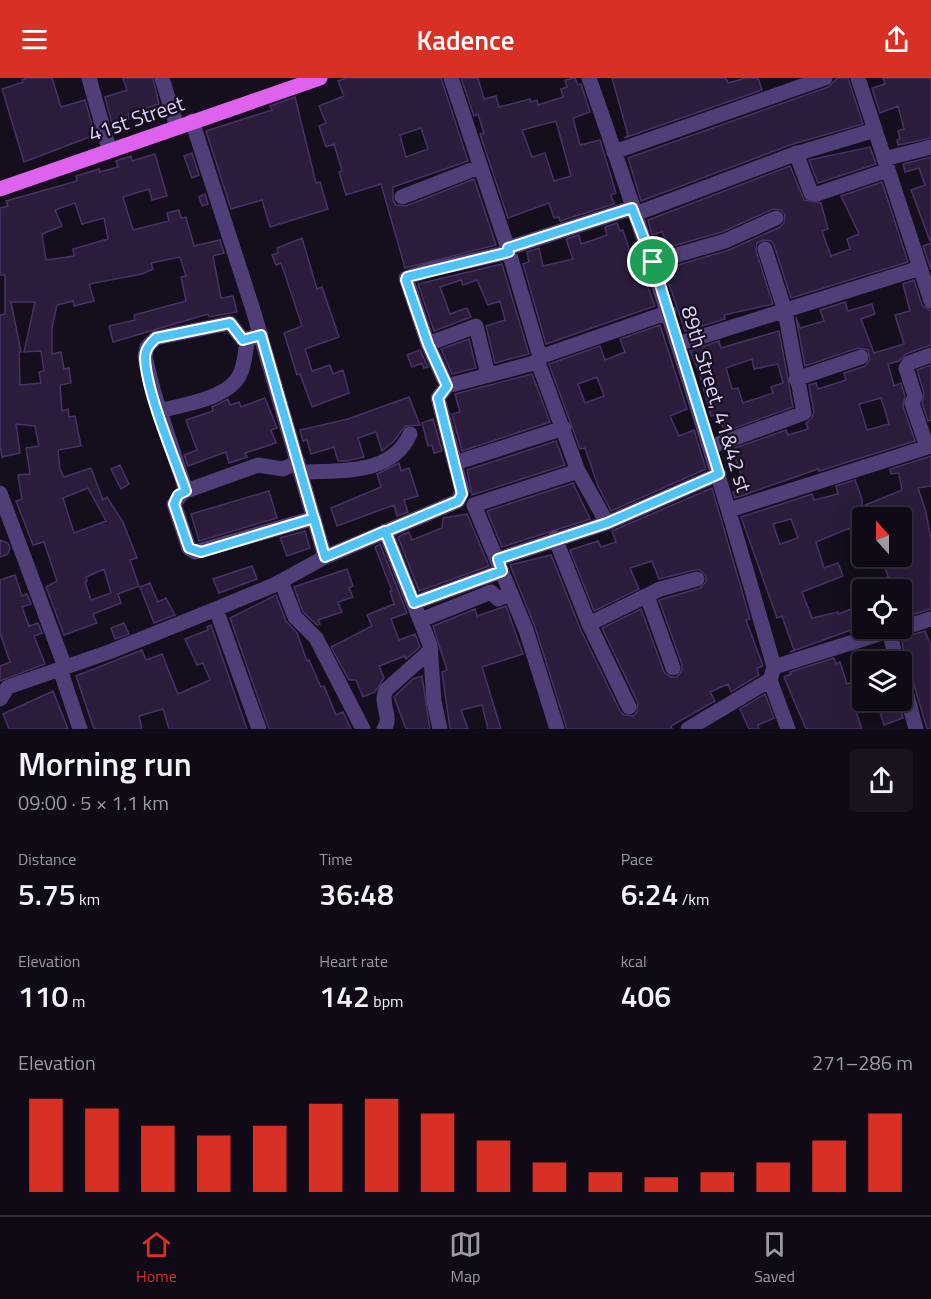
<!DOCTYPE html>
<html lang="en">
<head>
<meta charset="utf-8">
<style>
	body { margin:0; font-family:"Titillium Web",sans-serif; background:#18131f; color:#f1f3f6; height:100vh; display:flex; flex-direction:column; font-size:22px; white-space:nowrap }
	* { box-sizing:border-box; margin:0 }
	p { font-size:20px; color:#9b9aa1 }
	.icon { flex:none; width:33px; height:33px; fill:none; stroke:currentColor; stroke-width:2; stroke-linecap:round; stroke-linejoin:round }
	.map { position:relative; height:651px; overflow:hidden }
	.sheet { display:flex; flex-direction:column; background:#0f0a16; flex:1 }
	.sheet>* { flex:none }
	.needle { width:39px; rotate:339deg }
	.fabs { position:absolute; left:852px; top:429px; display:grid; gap:12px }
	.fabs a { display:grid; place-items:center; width:60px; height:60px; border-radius:6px; background:#0f0a16; box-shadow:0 6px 24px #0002,0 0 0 2px #2f2b35; font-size:30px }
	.pin { position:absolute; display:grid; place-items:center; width:51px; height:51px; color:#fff; margin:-26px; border:3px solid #fff; border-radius:50%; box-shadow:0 2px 6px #0007 }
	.round { display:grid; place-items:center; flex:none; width:63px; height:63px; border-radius:6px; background:#18131f }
	.head { display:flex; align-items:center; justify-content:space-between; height:102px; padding:0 18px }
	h1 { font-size:33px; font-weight:600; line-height:45px }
	.metrics { display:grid; grid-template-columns:repeat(3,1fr); gap:9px; height:102px; padding:6px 18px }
	.metrics div { display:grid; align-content:center }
	.metrics b { font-size:30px; font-weight:600 }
	.metrics small { font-size:16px; font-weight:400 }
	.metrics p { font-size:16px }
	.chart { height:168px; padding:12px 18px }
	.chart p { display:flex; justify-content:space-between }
	.chart svg { width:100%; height:108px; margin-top:6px; stroke:#d93025; stroke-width:6 }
	header { display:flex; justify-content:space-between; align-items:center; height:78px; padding:0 18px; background:#d93025; color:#fff; font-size:27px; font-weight:600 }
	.tabs { display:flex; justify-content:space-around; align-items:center; height:84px; border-top:2px solid #2f2b35; background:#0f0a16; font-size:16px; color:#9b9aa1 }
	.tabs a { display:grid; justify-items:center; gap:3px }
	.tabs .on { color:#d93025 }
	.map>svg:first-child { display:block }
	.building { fill:#2b1c3c; stroke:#493165; stroke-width:1.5; fill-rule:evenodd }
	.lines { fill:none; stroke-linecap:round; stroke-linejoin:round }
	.minor { stroke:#4f3e77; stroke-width:15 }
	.major { stroke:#df62ee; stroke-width:15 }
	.route-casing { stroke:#fff; stroke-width:12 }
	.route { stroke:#4fc3f7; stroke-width:8 }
	.labels { text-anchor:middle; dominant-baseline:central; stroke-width:4.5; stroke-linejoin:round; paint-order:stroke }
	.street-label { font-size:21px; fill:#dfcffa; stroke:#140e1d }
</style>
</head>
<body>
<header><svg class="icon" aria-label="menu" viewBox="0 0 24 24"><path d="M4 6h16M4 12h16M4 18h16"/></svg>Kadence<svg class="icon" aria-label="share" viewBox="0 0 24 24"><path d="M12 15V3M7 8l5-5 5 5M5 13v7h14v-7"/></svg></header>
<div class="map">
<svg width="931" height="651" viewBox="0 0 931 651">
	<rect width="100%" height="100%" fill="#140e1d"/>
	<path class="building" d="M27,0H52L61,29L85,22L95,57L24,84L2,11L23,4L22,2Z
		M123,0H153L159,26L128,36L129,41L112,46L105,19L127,12Z
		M346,0H441L468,83L393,109V122L396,127L406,128L474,101L496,167L405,190L381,106L346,117L339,94L342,93L334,66L326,69L319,48L326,45L319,28L344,18L338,3ZM421,50L428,71L406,79L400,57Z
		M461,0H478L484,21L496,18L499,29L530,21L531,24L537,22L538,27L563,19L561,11L567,9L565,2L575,0L578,7L581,6L590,34L573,40L580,67L600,62L616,115L611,117L614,126L560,143L559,139L554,140L549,125L508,140L480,56L484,55L478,36L474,38ZM556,43L571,98L554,103L545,75L532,79L522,52Z
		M612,0H726L728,5L746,0H758L762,12L624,60L628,57Z
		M838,0H848L863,46L793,66L641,123L628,80L828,9Z
		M883,0H931V60L898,67L897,62L900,61L898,53L904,51L898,28L880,35L872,10L885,6Z
		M295,19L316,105L320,104L328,131L270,149L262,122L231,131L206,53L272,32L270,28Z
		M870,69L876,86L818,105L809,82Z
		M192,75L199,97L192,100L184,78Z
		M155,76L167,118L152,122L149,111L123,119L133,152L169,143L167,135L179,132L181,140L186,139L194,168L220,162L224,175L213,178L221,220L233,218L237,234L209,239L208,236L113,264L109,248L135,242L134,237L186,223L181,199L186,198L180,179L151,185L153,191L142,196L89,206L94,223L74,228L73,223L57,227L52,250V276L61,274L64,291L69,290L71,305L60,307L62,333L68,331L69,339L75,338L81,368L58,372L60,391L64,399L91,390L103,422L107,419L123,444L137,480L130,482L139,508L118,516L121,525L93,536L97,545L64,557L46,509L57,503L44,464L33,467L16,423L22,421L18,397L30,396L26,370L39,368L35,348L16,346L20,375L2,379L0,368V237L5,236V197H0V130L8,128L6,123L77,103L76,98L99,91L100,94L118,89L116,83L131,78L132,83ZM75,125L82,146L104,140L108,161L73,171L74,178L46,182L42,156L62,148L55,132ZM11,224H35L24,274L41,273L44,293L39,294L41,305L20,307L19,274H21ZM88,410L106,443L74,455L63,420ZM104,491L111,515L91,522L85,504L87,503L86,499Z
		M931,79V163H930L911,112L925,107L919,90L905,94L903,86Z
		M790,88L804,122L821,125L828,151L822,153L831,178L850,171L847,161L859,156L841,118L882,104L908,184L791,220L774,167L771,163L763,162L757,165L756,173L773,226L724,237L725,241L685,253L664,191L729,172L780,149L784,145L785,137L781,132L773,131L722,154L669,169L662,154L652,157L648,142Z
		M205,116L208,126L202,128L199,119Z
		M617,145L620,153L623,152L635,190L640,188L655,228L546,266L523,186L529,184L527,174L539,170L543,188L573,181L566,161L579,157L581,166L599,160L607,157L605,149Z
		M302,160L317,211L322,209L339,259L305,271L312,293L330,287L333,296L343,292L349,315L312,329L300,296L297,297L284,255L302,248L281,185L276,187L272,177L278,175L277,170Z
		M931,165V192L923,168Z
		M502,186L529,276L495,285L486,248L505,242L500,223L488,227L477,202L463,207L461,202L440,209L450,236L467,230L471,239L434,253L418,206Z
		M914,202L922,227L931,233V267L906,276L899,283L888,286L894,308L901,305L905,318L903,328L915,363L819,393L818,391L735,420L733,414L738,413L734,401L742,399L732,371L786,352L788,357L808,351L806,345L811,341L814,334L809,307L816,305L818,311L846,302L844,295L865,288L870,281L868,272L858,270L805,288L796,239L800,250L824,243L820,232L845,224L848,233L872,226L875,236L861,241L874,275L904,266L895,237L910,233L903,206ZM881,320L889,346L867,352L859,326Z
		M660,247L687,331L670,338L679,358L694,352L706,391L611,433L598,408L585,370L580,371L549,286L600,268L605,282L625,274L620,261ZM597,299L604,318L585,325L578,306Z
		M779,253L793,329L724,354L719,336L711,338L699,294L690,273L719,263L721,270ZM752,281L754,291L778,286L783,305L771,309L773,315L743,325L738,310L732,311L726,290Z
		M469,261L476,290L452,296L441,271Z
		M420,272L428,289L424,290L422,285L412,289L407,277Z
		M931,287V342L928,343L922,325L924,315L917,292Z
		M532,296L550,344L462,373L452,336L460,334L455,316Z
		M409,319L420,347L405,348L394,363L382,373L376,354L358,360L364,379L347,383H338L334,369L311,376L307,362L303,363L300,352L348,341Z
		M265,320L277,350L271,352L276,365L245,375L247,379L229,385L226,374L188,388L184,377L197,372L186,342L213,333L212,329L228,321L230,327L239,324L241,329Z
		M433,341L442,373L434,375L432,367L428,368L422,345Z
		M556,363L565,387L472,417L467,392Z
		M931,378V408L918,410L926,434L931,462V531L902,540V512H872V509L890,504L881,478H902V440H867L863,428L902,412L899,395L891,396L890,391Z
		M399,385L401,393L409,390L418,418L404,422L408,434L397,438L394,427L337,448L331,430L381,409L377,396Z
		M120,387L129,406L121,411L111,391Z
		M855,402L862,421V450L851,454L850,450L816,464L824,490L838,485L843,498L802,514L812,540L838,534L839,536L862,526V548L790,574L794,572L782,538L777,540L741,439L812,416L814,422L838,416L836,408ZM791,441L798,460L780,466L773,446Z
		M573,405L590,441L502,469L487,433Z
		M712,410L750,541L746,542L763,588L757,590L759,597L731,614L728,606L710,614L715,623L671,648L672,651H567L535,549L510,487L551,477L580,550L620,633L624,637L633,638L637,634L638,625L602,550L641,531L664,594L671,599H677L682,592V587L659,522L700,510L706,504V498L700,492H695L659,501L652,483L630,490L639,511L594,533L570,472L598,463L601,469L616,464L612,453Z
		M269,413L277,440L199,463L191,436Z
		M467,436L489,488L419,513L398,459L409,454L412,462L442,450L443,440Z
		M305,453L310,470L287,478L280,460Z
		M0,462L8,465L10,470L8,476L0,479Z
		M380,466L407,535L391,541L399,562L415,556L420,569L406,581L405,578L379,588L384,600L375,614L363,619L356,602H349L331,569L372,548L367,537L394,526L390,513H392L375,469Z
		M252,488L257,501L219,515L213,501Z
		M347,491L353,508L349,510L353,519L338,524L342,534L318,542L320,546L317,547L303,534L294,509Z
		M15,497L22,518L27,516L31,526L22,529L29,548L38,545L42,555L34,558L45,586L0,603V588L10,584L0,555V502Z
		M150,505L158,524L166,520L175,537L154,545L140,509Z
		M276,517L286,543L297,555L307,583L309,582L321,609L324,608L336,637L343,634L351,651H269L230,540Z
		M506,528L523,576L482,589L501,651H488L482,627L461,632L468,651H450L442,594L447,592L433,548L475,531L477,538Z
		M124,545L129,556L115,561L111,550Z
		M211,547L247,651H169L163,631L139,638L142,651H94L76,598L142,572L146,582L162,576L178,616L210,602L203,585L197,587L185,561L208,552L207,549Z
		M925,553L931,568V651H927L911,596L905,590L906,582L901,560Z
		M885,575L887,584H867L866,581Z
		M834,580L836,586L840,584L847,606L862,601V622H898L903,640L884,647L878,628L856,634L862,651H806L784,599L791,596L790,594Z
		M422,598L430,651H406L394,619L413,601Z
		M53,613L68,651H9L3,636Z
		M765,616L774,640L758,647L759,651H749L740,631Z"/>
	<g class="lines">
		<path class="minor" d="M89,0L109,71
			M162,0L177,49
			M451,0L509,174L540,279L538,284L578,393L607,445
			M589,0C657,194 718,391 774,589L770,602L788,651
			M858,0L931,223
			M192,43L254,235L325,479
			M614,74L825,0
			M796,75L811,115L817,116L888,92
			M884,81L931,69
			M402,119L479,89
			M635,136L792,77L875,52
			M508,170L632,130
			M653,184L725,163L776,140
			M428,266L476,248L488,297
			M678,266L920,190
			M540,279L669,234
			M796,301L861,279
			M447,308L428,266L406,200L429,192L509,174
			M160,333C183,326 231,321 241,294C245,284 245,272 248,262
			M710,369L804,335L785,233L765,171
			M927,369L912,325L915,318L906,290L909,285L931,277
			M298,384L283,391L258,387L183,414L174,426L189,470L195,474L314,440
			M455,385L564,350
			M301,394C339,393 393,397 410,356
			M186,413L154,315L145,279L147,269L156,260L230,245L243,262L261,257
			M0,415L65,589
			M729,432L931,368
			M385,453L430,567L434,623L440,651
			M555,460L589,546L629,629
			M498,481L607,445L719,396
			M281,503L295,539L316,560L363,651
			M647,518L673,590
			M414,525L502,493
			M216,531L259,651
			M421,542L491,514L498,521L511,515
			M589,546L660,511L697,501
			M902,550L931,541
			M889,553L897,584
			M774,589L898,550
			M60,591L80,651
			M902,599L916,651
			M0,621L8,609L109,574L216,531L274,507L325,479L458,423L462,413L438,320L447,308L538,284
			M384,651C393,639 379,625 386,612L431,572
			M557,651L526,552L474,427L578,393
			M688,651L770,602"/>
		<path class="major" d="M0,111L320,0"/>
	</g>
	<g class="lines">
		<g class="route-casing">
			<path id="route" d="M653,184L632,130L508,170L509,174L407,199L406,202L428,266L447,308L438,320L462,416L458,423L325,479C304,405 283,331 261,257L243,262L230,245L156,260C150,266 145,271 145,280C146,313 174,379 186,413L178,417L174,426L189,470L201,474L314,440L325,479L385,453L414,525L502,493L498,481L607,445L719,396L653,184"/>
		</g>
		<use href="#route" class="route"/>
	</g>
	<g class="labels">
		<g class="street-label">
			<text transform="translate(136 40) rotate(-19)">41st Street</text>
			<text transform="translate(717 321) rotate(73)">89th Street, 41&amp;42 st</text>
		</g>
	</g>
</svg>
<div class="fabs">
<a><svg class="needle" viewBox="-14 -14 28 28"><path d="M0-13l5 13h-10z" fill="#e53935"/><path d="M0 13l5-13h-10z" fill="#9b9aa1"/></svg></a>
<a><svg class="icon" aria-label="locate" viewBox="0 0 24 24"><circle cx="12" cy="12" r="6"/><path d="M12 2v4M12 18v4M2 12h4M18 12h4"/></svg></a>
<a><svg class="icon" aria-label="layers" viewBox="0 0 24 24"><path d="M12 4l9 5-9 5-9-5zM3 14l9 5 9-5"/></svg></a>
</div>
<div class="pin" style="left:653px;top:184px;background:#1e9e55"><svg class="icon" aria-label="arrive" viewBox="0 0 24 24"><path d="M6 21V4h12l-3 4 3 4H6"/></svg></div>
</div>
<section class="sheet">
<div class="head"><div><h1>Morning run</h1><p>09:00 · 5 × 1.1 km</p></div><a class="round"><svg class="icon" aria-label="share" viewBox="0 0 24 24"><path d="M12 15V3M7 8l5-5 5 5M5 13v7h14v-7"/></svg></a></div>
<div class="metrics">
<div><p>Distance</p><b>5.75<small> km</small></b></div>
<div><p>Time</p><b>36:48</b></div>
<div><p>Pace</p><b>6:24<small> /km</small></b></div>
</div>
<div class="metrics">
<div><p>Elevation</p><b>110<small> m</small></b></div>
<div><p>Heart rate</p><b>142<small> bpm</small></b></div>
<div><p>kcal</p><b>406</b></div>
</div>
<div class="chart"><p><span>Elevation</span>271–286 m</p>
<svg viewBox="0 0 160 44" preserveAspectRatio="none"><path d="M5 44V6M15 44V10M25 44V17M35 44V21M45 44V17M55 44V8M65 44V6M75 44V12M85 44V23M95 44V32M105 44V36M115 44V38M125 44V36M135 44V32M145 44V23M155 44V12"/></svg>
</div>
</section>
<nav class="tabs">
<a class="on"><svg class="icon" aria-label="home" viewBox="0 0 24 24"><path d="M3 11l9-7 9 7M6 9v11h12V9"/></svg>Home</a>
<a><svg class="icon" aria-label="map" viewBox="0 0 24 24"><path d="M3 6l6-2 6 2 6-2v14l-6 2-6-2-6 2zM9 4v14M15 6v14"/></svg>Map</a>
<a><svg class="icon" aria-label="saved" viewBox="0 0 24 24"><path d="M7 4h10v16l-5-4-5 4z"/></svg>Saved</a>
</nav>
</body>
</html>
